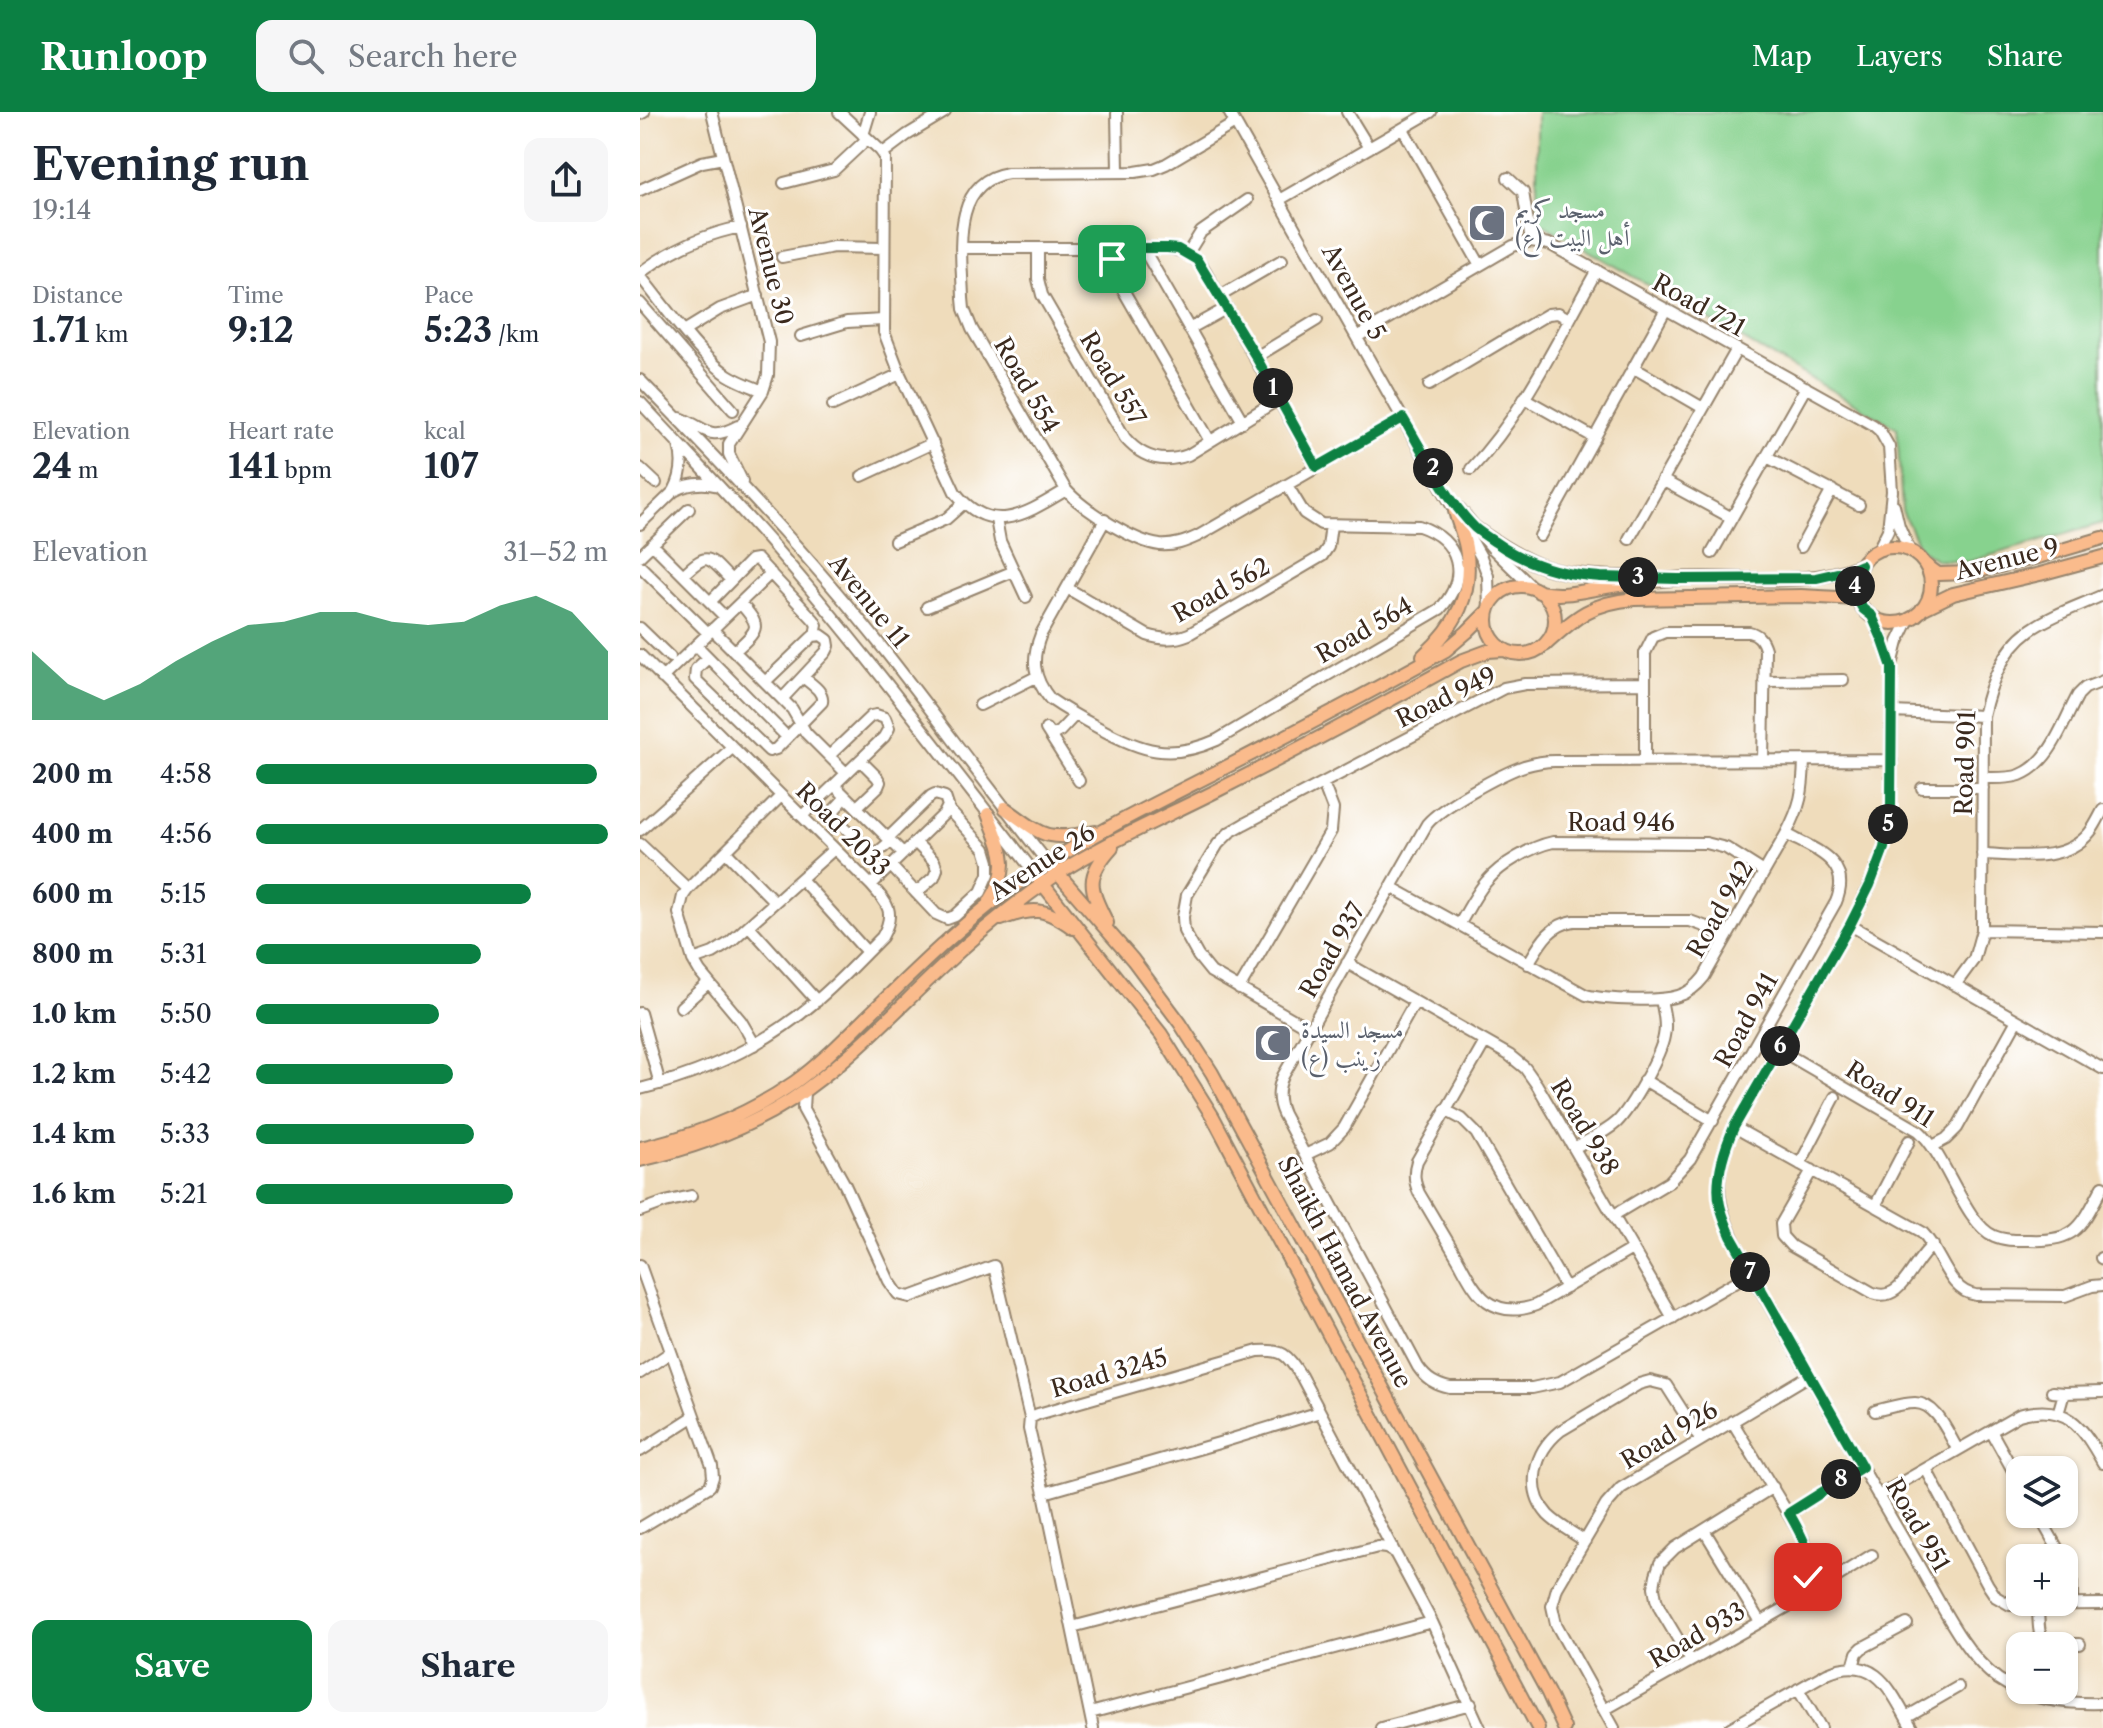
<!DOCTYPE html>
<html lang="en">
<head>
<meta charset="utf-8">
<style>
	body { margin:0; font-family:"Libre Caslon Text",Amiri,serif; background:#f6f6f7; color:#1f2937; height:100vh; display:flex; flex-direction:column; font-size:30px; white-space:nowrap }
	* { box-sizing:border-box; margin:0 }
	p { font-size:26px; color:#747a83 }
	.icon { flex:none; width:44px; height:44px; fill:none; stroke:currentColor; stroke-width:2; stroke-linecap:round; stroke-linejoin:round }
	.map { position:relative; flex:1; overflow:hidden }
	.panel { display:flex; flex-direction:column; background:#fff; width:640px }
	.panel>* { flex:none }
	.controls { position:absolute; left:1366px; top:1344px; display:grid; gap:16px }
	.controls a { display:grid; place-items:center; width:72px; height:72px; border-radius:16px; background:#fff; box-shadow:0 2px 6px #0004; font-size:40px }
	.pin { position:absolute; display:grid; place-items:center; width:68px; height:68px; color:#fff; margin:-34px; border-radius:16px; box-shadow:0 4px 12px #0006 }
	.km { position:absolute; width:40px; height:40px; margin:-20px; border-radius:50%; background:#222; color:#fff; font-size:22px; line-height:40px; text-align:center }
	.round { display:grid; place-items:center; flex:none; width:84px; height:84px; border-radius:16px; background:#f6f6f7 }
	.summary { display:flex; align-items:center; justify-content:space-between; height:136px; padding:0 32px }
	h1 { font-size:44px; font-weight:700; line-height:60px }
	.stats { display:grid; grid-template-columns:repeat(3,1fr); gap:12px; height:136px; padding:8px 32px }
	.stats div { display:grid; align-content:center }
	.stats b { font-size:34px; font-weight:700 }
	.stats small { font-size:22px; font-weight:400 }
	.stats p { font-size:22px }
	.chart { height:224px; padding:16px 32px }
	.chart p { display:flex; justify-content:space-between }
	.chart svg { width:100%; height:144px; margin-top:8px; fill:#0b8043; opacity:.7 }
	.primary-button { display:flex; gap:16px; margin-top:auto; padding:16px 32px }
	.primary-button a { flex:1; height:92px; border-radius:16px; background:#0b8043; color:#fff; font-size:32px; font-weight:700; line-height:92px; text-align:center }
	.primary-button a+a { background:#f6f6f7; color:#1f2937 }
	ul { padding:0 32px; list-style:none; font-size:26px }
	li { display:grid; grid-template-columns:128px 96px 1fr; align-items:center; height:60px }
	li i { height:20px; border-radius:10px; background:#0b8043 }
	header { display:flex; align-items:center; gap:48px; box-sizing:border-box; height:112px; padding:0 40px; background:#0b8043; color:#fff }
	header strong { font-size:38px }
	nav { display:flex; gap:44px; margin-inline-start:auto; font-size:28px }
	.search { width:560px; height:72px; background:#f6f6f7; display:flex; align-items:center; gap:20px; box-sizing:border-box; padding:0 28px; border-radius:16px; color:#747a83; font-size:30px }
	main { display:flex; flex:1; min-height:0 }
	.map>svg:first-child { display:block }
	.green { fill:#87d28e; stroke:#617e56; stroke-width:2 }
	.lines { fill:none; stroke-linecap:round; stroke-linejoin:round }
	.minor-casing { stroke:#95836c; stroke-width:14 }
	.major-casing { stroke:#95836c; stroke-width:16 }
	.minor { stroke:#fff; stroke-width:10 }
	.major { stroke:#fabb8c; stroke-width:12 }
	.route-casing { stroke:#fff; stroke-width:16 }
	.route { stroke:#0b8043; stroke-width:10 }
	.labels { text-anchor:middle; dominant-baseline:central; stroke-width:6; stroke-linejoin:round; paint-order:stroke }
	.worship-label { font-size:24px; fill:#5b616d; stroke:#fff; text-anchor:start }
	.street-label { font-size:24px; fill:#3b2a1e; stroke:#fff }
</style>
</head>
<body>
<header>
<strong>Runloop</strong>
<div class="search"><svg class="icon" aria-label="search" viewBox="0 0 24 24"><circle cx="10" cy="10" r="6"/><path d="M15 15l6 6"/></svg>Search here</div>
<nav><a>Map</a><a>Layers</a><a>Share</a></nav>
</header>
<main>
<section class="panel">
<div class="summary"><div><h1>Evening run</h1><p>19:14</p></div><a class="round"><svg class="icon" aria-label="share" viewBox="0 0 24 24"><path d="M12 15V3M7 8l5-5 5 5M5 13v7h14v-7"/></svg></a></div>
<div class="stats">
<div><p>Distance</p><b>1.71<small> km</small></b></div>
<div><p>Time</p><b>9:12</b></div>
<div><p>Pace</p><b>5:23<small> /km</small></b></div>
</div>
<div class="stats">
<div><p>Elevation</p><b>24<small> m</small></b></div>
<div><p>Heart rate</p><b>141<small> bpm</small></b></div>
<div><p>kcal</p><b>107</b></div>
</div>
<div class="chart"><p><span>Elevation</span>31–52 m</p>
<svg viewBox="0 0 160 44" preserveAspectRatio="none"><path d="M0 44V23L10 33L20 38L30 33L40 26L50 20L60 15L70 14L80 11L90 11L100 14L110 15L120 14L130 9L140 6L150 11L160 23V44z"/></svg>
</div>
<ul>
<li><b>200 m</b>4:58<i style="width:97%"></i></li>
<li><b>400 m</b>4:56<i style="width:100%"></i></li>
<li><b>600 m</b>5:15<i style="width:78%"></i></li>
<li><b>800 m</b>5:31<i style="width:64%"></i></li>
<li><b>1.0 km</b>5:50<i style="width:52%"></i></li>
<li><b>1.2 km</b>5:42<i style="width:56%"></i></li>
<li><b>1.4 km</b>5:33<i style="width:62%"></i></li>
<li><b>1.6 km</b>5:21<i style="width:73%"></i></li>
</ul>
<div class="primary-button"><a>Save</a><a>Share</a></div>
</section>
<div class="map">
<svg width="1463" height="1616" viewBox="0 0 1463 1616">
	<rect width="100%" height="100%" fill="#fff"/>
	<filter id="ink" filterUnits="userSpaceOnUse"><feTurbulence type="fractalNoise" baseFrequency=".0125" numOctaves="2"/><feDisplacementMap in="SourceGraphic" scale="16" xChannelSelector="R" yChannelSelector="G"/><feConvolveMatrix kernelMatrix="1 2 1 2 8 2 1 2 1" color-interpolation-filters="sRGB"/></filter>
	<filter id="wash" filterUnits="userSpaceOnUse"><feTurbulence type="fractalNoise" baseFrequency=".006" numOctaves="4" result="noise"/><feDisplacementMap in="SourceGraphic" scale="32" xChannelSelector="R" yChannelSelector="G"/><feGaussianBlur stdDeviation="1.8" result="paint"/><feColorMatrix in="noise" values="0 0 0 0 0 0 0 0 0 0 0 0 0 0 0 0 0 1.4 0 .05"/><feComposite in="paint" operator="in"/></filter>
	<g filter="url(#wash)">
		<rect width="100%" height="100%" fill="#efdcbb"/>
		<path class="green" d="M897,0H1463V411L1328,450L1297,448L1280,437L1262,399L1257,316L897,109Z"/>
	</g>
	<g filter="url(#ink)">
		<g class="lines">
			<g class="minor-casing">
				<path id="minor" d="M72,0L129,230L128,263L123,279L89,332V342L102,369
					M199,0L240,38L245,45L244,220L260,262L315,380C351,426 386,402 426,378
					M477,0L478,59
					M589,0L841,445L848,464L849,497
					M707,0L729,36
					M0,2L4,0
					M595,11L526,52L514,57L495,60L368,61C309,70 322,143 323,186L324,197L332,217L426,378C443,397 493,430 520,433C534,434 545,430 558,424L763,306
					M763,17L840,153
					M223,23L230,0
					M243,41L267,23L305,0
					M868,66L883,80L891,129
					M144,71L194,58L227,27
					M0,78L62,50L83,46
					M639,88L791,0
					M322,136H527C543,138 554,144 564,157L677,355
					M398,136V167L402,183L485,326C502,346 523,352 548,343L639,287
					M472,136L473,156L478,169L570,329
					M503,136L603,310
					M548,141L561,120L607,88
					M142,145L194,135L243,136
					M0,161C29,139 65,122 101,115
					M0,164C23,192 59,244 88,263C99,270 111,274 123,279
					M580,184L642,148
					M0,191L93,298
					M549,217L587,196
					M44,219L80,197L118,183
					M161,224L207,210L243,208
					M717,225L873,134L891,129L909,132L1233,313L1240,319L1249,335L1252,379L1248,418L1238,438
					M616,245L677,208
					M994,256L1063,296
					M0,268C85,355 169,443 245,539C300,609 352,681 408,751
					M789,273L908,202L918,201L929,207
					M884,286L955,326
					M0,290C45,339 92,386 136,437C226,541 309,652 394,760
					M193,293L260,262
					M40,306C67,316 68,330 98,314
					M1127,345L1219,393
					M0,356L16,371
					M831,357C885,300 918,226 957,158
					M222,364L293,331
					M1022,368L1092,406
					M34,379C42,364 44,350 39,333
					M1254,393L1259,414L1270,439
					M819,396L854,438L894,477
					M356,407L360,429L386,485
					M465,408L401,522C391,547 393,566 410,587C426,598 442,607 459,616C501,639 530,649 577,628L800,497C830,465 820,428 779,414L681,412L664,401L647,373
					M0,412L34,379C49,371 63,370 79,374
					M900,424L1026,197
					M989,427L1097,237
					M255,429L306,407L324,391
					M12,432L85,505
					M1161,435L1192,378
					M1072,441L1166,275
					M0,444L49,397
					M0,454L68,521
					M43,463C69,438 68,445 91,468
					M427,476L507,523C523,528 534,528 549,522L682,444L688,435L691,413
					M70,490L111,448L117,447L174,508L177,513L175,523
					M287,495L374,459
					M1232,504L1243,529L1252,555L1251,695L1244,736L1230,773L1210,813L1094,1015C1066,1078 1081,1104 1111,1161C1166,1256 1219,1352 1275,1447C1297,1484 1323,1542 1358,1567C1390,1589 1425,1592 1463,1591
					M0,516L30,545
					M72,517L152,597L166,621L206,661
					M56,533L147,625
					M95,539C118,517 123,516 100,491
					M0,543L231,773C248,792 256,800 242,825C220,847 199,870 175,890C125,933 65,961 0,977
					M68,546L56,557L55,567L129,639L136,637L182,590C184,579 171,572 163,565
					M1252,553L1258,530L1269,507
					M22,566L131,461
					M126,569L173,524L181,523L188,528L189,534L186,540L142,587
					M1124,569L1203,568
					M340,593L396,565
					M1253,600L1343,604
					M406,617L439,669
					M411,624L420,619L435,603
					M1005,649V541L1013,525L1025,520H1109C1118,522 1122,527 1125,537L1123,648
					M1343,666C1355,666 1369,667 1380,663C1411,651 1423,610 1438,583L1445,576L1463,569
					M194,673L263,741
					M1282,676H1343
					M206,685L194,698L196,707L231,740H238L251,729
					M217,695L238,675L240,670L237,665L220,648
					M162,704L244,625L249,616L245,606L236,603L231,604L189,644
					M0,718L92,636
					M275,730L294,749L297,757L294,765L276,781
					M0,732L48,777
					M86,740L135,790
					M1342,742C1378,743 1425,752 1450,720C1455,714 1459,705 1463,698
					M250,753L296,802L307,807L315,804L341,780L349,762V750L345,737L308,697
					M161,767L227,840
					M231,773L304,702L308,694L305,685L295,682L291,684L248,726
					M751,775L946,883C966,888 1019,890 1038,884C1049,881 1057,874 1064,865L1146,722C1161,693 1163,681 1164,648
					M819,813C837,782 844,764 877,745C889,738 899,733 913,730L1066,731L1086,736L1124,760
					M1210,813L1463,957
					M109,814L177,889
					M1342,818L1463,820
					M53,848L73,841L89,831L194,737
					M707,851L869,943L885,956L897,973L1033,1206
					M888,852C900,832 909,813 934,809H1050L1064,814L1086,826
					M1315,873L1334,847L1342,818L1343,604C1350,573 1362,538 1390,518C1411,503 1439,494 1463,483
					M599,877L691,719L693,697L683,671
					M41,895L68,871
					M0,901L20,972
					M670,917L571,860L558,844L544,819L543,805L547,783L578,732L590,720L604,712L864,576L885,572L1005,571
					M845,930L777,1049C773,1061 774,1070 779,1081C792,1103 805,1125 818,1147C826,1161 834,1179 847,1189C862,1200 880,1199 896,1193L992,1137
					M115,933L101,909L60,860L53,848L39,801L43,784L48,777L141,684
					M1138,937L1279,1019C1306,1043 1325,1112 1354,1124C1365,1129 1378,1128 1390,1128C1439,1130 1442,1112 1463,1074
					M1004,968L1073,1009
					M164,979L163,997L205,1073L249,1169L258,1182L270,1185L354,1154L390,1306
					M805,998L822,1007L836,1021L926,1176
					M1094,1015L1282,1120C1301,1139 1308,1180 1336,1183L1425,1184L1452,1174L1463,1173
					M1293,1034L1306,1027L1317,1016L1377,908
					M934,1036C948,1028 965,1021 977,1010C991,996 1021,943 1024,924C1027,911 1023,899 1021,887
					M665,1043L690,1031L704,1016L775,890
					M1160,1052L1195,985
					M1172,1058L1141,1112L1142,1124L1151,1134L1233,1181C1263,1192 1271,1149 1293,1133
					M1235,1094L1269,1029
					M0,1099L25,1090L51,1084
					M974,1103L1029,1070L1050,1047L1196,790C1213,749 1175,738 1146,722
					M1461,1146L1463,1147
					M0,1153L72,1354L73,1365L70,1374L0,1416
					M1111,1161L920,1270L892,1276H810C796,1273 787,1268 778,1255L643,1002C637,989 637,977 643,964L787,712C802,694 861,662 884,654C894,651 904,649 915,649L1252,648
					M0,1261L31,1240
					M1412,1280L1424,1281
					M1235,1299C1247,1296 1262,1291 1275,1291C1297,1291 1308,1322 1318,1338
					M1418,1302L1424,1281L1463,1280
					M1092,1309L1164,1428C1172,1449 1168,1466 1163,1486
					M1351,1319L1380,1371
					M0,1339L53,1305
					M1286,1357L1348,1473L1356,1485L1370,1493L1463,1492
					M404,1381L579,1331L680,1300
					M1238,1384L1379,1303C1427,1290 1442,1314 1463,1351
					M1149,1401L1222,1355
					M1398,1402L1423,1446
					M1064,1418L1120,1510
					M945,1429C933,1421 918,1413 908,1403C885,1377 894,1340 920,1319L999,1272L1010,1269L1026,1273L1061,1328
					M1424,1448L1432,1467V1493
					M1398,1493C1399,1536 1399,1532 1440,1532
					M432,1515L738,1435L746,1436L755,1441L792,1510L840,1616
					M1051,1549L1020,1497L1016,1487L1014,1475L1016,1463L1020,1451L1035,1436L1133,1375
					M1213,1555L1217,1541L1222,1536L1267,1512
					M1158,1577L1181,1616
					M964,1598L1163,1486L1232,1443
					M450,1601L792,1510
					M1266,1605L1318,1575
					M453,1616L404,1381L389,1317L390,1306L398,1302L618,1239C644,1237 647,1243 661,1264L755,1441
					M741,1616L831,1592
					M974,1616L916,1512L912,1494L917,1476L966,1393L981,1376L1170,1263
					M1090,1616L1187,1561C1237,1540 1251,1580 1272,1616"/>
			</g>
			<g class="major-casing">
				<path id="major" d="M835,416C891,456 917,465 987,465
					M1215 473a38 38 0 1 1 76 0a38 38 0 1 1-76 0Z
					M1286,453L1298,462L1330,461L1398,445L1463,426
					M847 508a34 34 0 1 1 68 0a34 34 0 1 1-68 0Z
					M899,480C925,485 941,479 966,475C988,471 1010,469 1033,467C1095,462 1162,478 1221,453
					M1282,497L1313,482L1400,462L1463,445
					M905,533C936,505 950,491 994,487L1161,484L1217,487
					M783,544C816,514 834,482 826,436C824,424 818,411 815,399
					M365,696C405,725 405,729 455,720
					M348,702C361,737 373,754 350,789
					M415,758L493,848L540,911L572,961L908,1581L924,1616
					M398,766L521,922L573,1005L898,1616
					M361,807C394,795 404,795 433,816
					M467,811C450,776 444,766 472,735
					M0,1036C56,1024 108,1003 155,970C183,950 206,925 231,901C281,852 337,797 396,759C458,718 526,686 592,652C664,615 736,577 806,538L827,520L848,499
					M0,1048C53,1036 106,1017 151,988C207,951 253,901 301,856C337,822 374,792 414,764C466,730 525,705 580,677C661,636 742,593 821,549L848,539L864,538"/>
			</g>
			<use href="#minor" class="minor"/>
			<use href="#major" class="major"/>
		</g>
	</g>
	<g class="lines" filter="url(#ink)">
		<g class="route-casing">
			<path id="route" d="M472,147V136H527L538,137L557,148L616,245L677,355L763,306C783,339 807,389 835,416C841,421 849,426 855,430C887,453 922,463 961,465L1038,467L1176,466L1207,459L1221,453L1215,469L1217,487L1223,497L1232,504L1243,529L1252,555L1251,695L1244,736L1230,773L1210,813L1094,1015C1084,1038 1074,1067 1080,1093C1082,1103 1087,1114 1091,1124L1222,1355L1149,1401C1161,1422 1172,1440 1168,1465"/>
		</g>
		<use href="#route" class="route"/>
	</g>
	<defs>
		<g id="mosque-square" transform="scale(2)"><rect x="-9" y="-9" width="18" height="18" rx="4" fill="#6b7280" stroke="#fff"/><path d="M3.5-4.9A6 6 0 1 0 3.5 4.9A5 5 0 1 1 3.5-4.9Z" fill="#fff"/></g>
	</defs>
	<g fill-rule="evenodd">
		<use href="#mosque-square" x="847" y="111"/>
		<use href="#mosque-square" x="633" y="931"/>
	</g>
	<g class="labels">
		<g class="worship-label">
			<text x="875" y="97">مسجد كريم<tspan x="875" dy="28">أهل البيت (ع)</tspan></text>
			<text x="661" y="917">مسجد السيدة<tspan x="661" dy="28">زينب (ع)</tspan></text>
		</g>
		<g class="street-label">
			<text transform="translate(131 154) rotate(76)">Avenue 30</text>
			<text transform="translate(714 180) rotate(61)">Avenue 5</text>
			<text transform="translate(1059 193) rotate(29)">Road 721</text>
			<text transform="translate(473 266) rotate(59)">Road 557</text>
			<text transform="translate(387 273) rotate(60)">Road 554</text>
			<text transform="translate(1367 447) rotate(-14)">Avenue 9</text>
			<text transform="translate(581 478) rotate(-29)">Road 562</text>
			<text transform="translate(229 489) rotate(51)">Avenue 11</text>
			<text transform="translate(724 518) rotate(-30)">Road 564</text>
			<text transform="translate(806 585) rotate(-26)">Road 949</text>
			<text transform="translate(1325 651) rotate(-88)">Road 901</text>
			<text x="981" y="710">Road 946</text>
			<text transform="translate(203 717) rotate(45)">Road 2033</text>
			<text transform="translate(402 750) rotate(-33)">Avenue 26</text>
			<text transform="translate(1080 797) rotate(-60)">Road 942</text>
			<text transform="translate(692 838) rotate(-60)">Road 937</text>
			<text transform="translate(1106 908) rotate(-61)">Road 941</text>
			<text transform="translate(1250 982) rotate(33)">Road 911</text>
			<text transform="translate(945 1015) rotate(59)">Road 938</text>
			<text transform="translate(705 1160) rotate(62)">Shaikh Hamad Avenue</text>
			<text transform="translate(469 1261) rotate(-16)">Road 3245</text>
			<text transform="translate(1029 1323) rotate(-31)">Road 926</text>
			<text transform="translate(1278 1413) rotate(60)">Road 951</text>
			<text transform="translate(1057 1523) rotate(-30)">Road 933</text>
		</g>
	</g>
</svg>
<div class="controls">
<a><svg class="icon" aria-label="layers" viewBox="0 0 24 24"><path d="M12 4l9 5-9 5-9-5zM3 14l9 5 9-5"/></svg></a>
<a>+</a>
<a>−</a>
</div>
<div class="pin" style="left:472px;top:147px;background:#1e9e55"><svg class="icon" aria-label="arrive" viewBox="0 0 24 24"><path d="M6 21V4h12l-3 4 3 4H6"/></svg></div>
<div class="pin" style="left:1168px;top:1465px;background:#d93025"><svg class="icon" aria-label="check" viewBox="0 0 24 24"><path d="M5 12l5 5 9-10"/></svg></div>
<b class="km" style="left:633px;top:276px">1</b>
<b class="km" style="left:793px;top:356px">2</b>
<b class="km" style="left:998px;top:465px">3</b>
<b class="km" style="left:1215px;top:474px">4</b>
<b class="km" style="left:1248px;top:712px">5</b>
<b class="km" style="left:1140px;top:934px">6</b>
<b class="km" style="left:1110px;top:1160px">7</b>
<b class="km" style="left:1201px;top:1367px">8</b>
</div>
</main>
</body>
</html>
